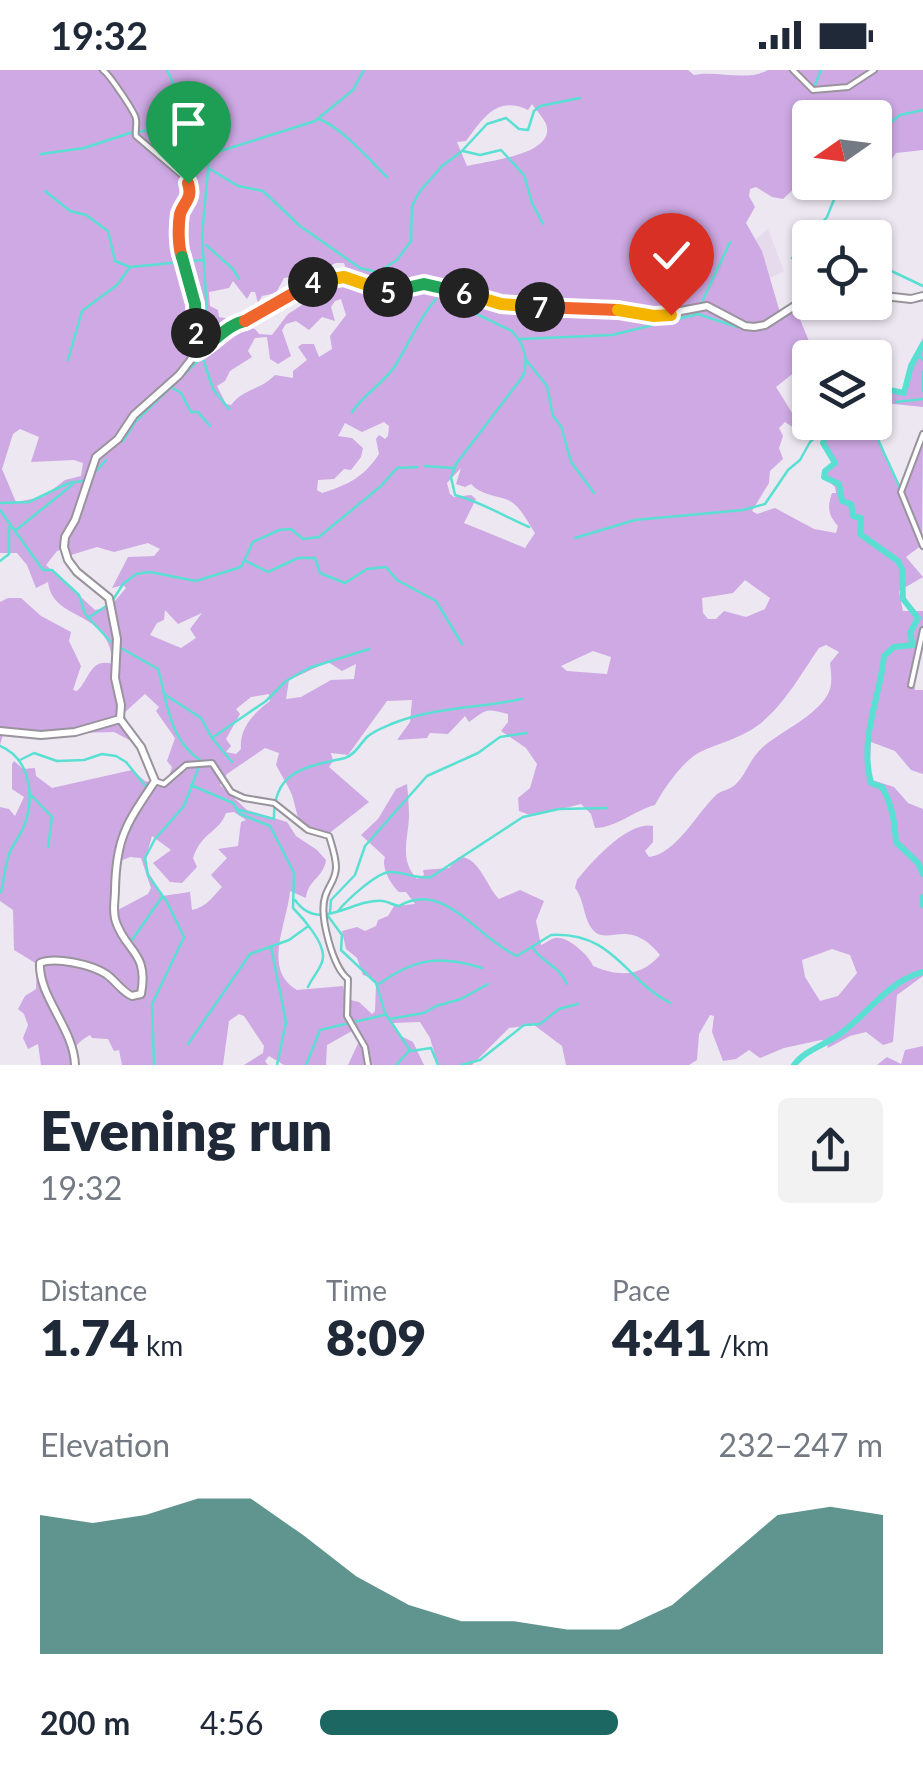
<!DOCTYPE html>
<html lang="en">
<head>
<meta charset="utf-8">
<style>
	body { margin:0; font-family:Lato,sans-serif; background:#f2f2f3; color:#1f2937; height:100vh; display:flex; flex-direction:column; font-size:38px; white-space:nowrap }
	* { box-sizing:border-box; margin:0 }
	p { font-size:32px; color:#747a83 }
	.icon { flex:none; width:55px; height:55px; fill:none; stroke:currentColor; stroke-width:2; stroke-linecap:round; stroke-linejoin:round }
	.map { position:relative; height:995px; overflow:hidden }
	.details { display:flex; flex-direction:column; background:#fff; flex:1 }
	.details>* { flex:none }
	.needle { width:65px; rotate:256deg }
	.tools { position:absolute; left:792px; top:30px; display:grid; gap:20px }
	.tools a { display:grid; place-items:center; width:100px; height:100px; border-radius:10px; background:#fff; box-shadow:0 2px 8px #0004; font-size:50px }
	.pin { position:absolute; display:grid; place-items:center; width:85px; height:85px; color:#fff; margin:-102px -42px; border-radius:50% 50% 50% 0; rotate:-45deg; box-shadow:0 0 10px #0007 }
	.pin .icon { rotate:45deg }
	.km { position:absolute; width:50px; height:50px; margin:-25px; border-radius:50%; background:#222; color:#fff; font-size:28px; line-height:50px; text-align:center }
	.round { display:grid; place-items:center; flex:none; width:105px; height:105px; border-radius:10px; background:#f2f2f3 }
	.head { display:flex; align-items:center; justify-content:space-between; height:170px; padding:0 40px }
	h1 { font-size:55px; font-weight:800; line-height:75px }
	.figures { display:grid; grid-template-columns:repeat(3,1fr); gap:15px; height:170px; padding:10px 40px }
	.figures div { display:grid; align-content:center }
	.figures b { font-size:50px; font-weight:800 }
	.figures small { font-size:28px; font-weight:400 }
	.figures p { font-size:28px }
	.chart { height:280px; padding:20px 40px }
	.chart p { display:flex; justify-content:space-between }
	.chart svg { width:100%; height:180px; margin-top:10px; fill:#1c6761; opacity:.7 }
	ul { padding:0 40px; list-style:none; font-size:32px }
	li { display:grid; grid-template-columns:160px 120px 1fr; align-items:center; height:75px }
	li i { height:25px; border-radius:12px; background:#1c6761 }
	.status { display:flex; justify-content:space-between; align-items:center; height:70px; padding:0 50px; background:#fff; direction:ltr }
	.status svg { height:28px; fill:currentColor }
	.map>svg:first-child { display:block }
	.built { fill:#e6dbec }
	.green { fill:#cea9e4; fill-rule:evenodd }
	.lines { fill:none; stroke-linecap:round; stroke-linejoin:round }
	.stream { stroke:#5ae0d3; stroke-width:2.5 }
	.river { stroke:#5ae0d3; stroke-width:6 }
	.minor-casing { stroke:#99939c; stroke-width:8 }
	.tertiary-casing { stroke:#99939c; stroke-width:10 }
	.minor { stroke:#fff; stroke-width:4 }
	.tertiary { stroke:#fff; stroke-width:6 }
	.split-1-casing { stroke:#fff; stroke-width:20 }
	.split-2-casing { stroke:#fff; stroke-width:20 }
	.split-3-casing { stroke:#fff; stroke-width:20 }
	.split-4-casing { stroke:#fff; stroke-width:20 }
	.split-5-casing { stroke:#fff; stroke-width:20 }
	.split-6-casing { stroke:#fff; stroke-width:20 }
	.split-7-casing { stroke:#fff; stroke-width:20 }
	.split-8-casing { stroke:#fff; stroke-width:20 }
	.split-9-casing { stroke:#fff; stroke-width:20 }
	.split-1 { stroke:#f0652b; stroke-width:12 }
	.split-2 { stroke:#22a559; stroke-width:12 }
	.split-3 { stroke:#22a559; stroke-width:12 }
	.split-4 { stroke:#f0652b; stroke-width:12 }
	.split-5 { stroke:#f5b400; stroke-width:12 }
	.split-6 { stroke:#22a559; stroke-width:12 }
	.split-7 { stroke:#f5b400; stroke-width:12 }
	.split-8 { stroke:#f0652b; stroke-width:12 }
	.split-9 { stroke:#f5b400; stroke-width:12 }
</style>
</head>
<body>
<div class="status"><b>19:32</b><svg viewBox="0 0 49 12"><path d="M0 12V9h3v3zM5 12V6h3v6zM10 12V3h3v9zM15 12V0h3v12zM26 1h20v11H26zM47 4h2v5h-2z"/></svg></div>
<div class="map">
<svg width="923" height="995" viewBox="0 0 923 995">
	<rect width="100%" height="100%" fill="#ede7f1"/>
	<path class="built" d="M768,159L784,201L770,208L756,169Z"/>
	<path class="green" d="M0,0H688L694,5C717,0 746,12 768,0H923V80L896,83L887,96L882,112L875,111V48H810V110L799,114L783,129L772,127L756,117L750,119L749,126L755,137L746,153L762,181L781,246L795,237L815,286L776,317L799,354L794,358L785,352L779,358L783,366L779,378L783,389L770,401L769,413L752,441L757,444L775,438L814,459L836,463L838,456C828,445 827,437 832,423H836L835,417L822,405L833,395L821,371L834,362L826,353H870L901,418L923,360L922,475L906,487L923,507L899,521L903,541H923V570L913,611L915,620H923V704L911,700L895,681L871,672L869,709L894,717L908,733L923,739V906L897,925L893,972L883,975L866,962L850,966L828,978L826,971L821,970L784,978L760,988L749,980L736,989L723,991L712,962L714,946L710,945L699,964L697,990L689,995H566L562,976L534,955L509,958L472,995H438L430,968L420,952L393,953L401,966L413,972L424,995H348L360,969L352,961L327,975L326,995H284L269,986L265,991L268,995H244L263,983L264,976L244,946L239,944L229,951L223,995H122L119,980L114,981L108,969L92,968L90,965C76,973 73,978 73,995H41L38,974L28,979L23,968L28,955L24,944L18,939L25,926L36,919L37,894L14,880L13,840L0,831V737L9,739L15,746L24,727L12,719V694L14,691L23,699L35,698L36,706L52,718L132,700L145,711L166,716L172,697L167,691L175,668L156,641L159,637L145,624L124,643L135,673L114,662L3,665L0,675V532L8,528H21L41,546L71,562L69,571L81,596L73,620L77,621C90,609 90,587 113,594C109,537 53,553 48,512L36,518L27,495L17,483H0ZM532,34C536,40 543,47 546,54C557,85 486,91 467,96L457,72L466,71C483,49 496,25 528,40ZM336,193H344L347,202L345,208L316,213L298,224L302,235L288,244L272,265L259,264L255,259L243,256L242,251L219,247L218,240L210,236L209,222L229,218L233,211L247,229L251,222H255L258,233L262,226L276,223L284,208L298,206L299,210ZM341,229L346,245L330,266L332,279L319,287L314,274H302L298,277L307,290L293,301V308L275,305C259,321 244,318 231,335L226,334L217,316L225,311L230,301L252,287L248,281L255,268L267,267L270,289L278,294L291,286L282,260L286,254L296,251L309,260L322,247L335,251L331,237L335,231ZM384,352L389,356L388,366L385,369L379,365L376,369L379,384C364,407 348,415 322,423L317,420L318,410L334,409L344,399L351,400L361,387L363,378L352,368L338,366L345,353L362,362ZM20,359L39,367L31,392L74,390L83,393L81,406L65,410L43,427L16,432L2,399L13,364ZM461,398L456,414L465,417L471,414C481,425 495,425 508,430C520,435 528,453 535,463L525,478L464,453L476,429L471,425L454,427L450,424L447,413ZM148,473L160,479L154,486L128,487L112,518L123,515L126,518L110,537L95,540L46,495L57,481L62,479L71,485L97,477L114,482ZM745,510L770,528L765,539L746,547L724,541L716,549H708L703,543L702,528L733,523ZM165,540L178,554L202,543L190,559L196,568L181,578L150,565L157,553L164,550ZM826,575L839,582L830,593C831,603 833,615 828,624C815,647 783,660 763,677C750,688 747,703 736,714C730,720 722,720 716,725C697,743 676,784 649,787L645,781L653,772V756C629,750 591,792 577,810L575,818C585,830 583,851 595,862C610,874 630,848 660,885C641,907 619,907 593,896C590,886 567,865 555,868C550,869 546,873 541,875L536,851L544,831L520,820L499,829C486,816 479,786 459,787L449,798L423,800L424,805L417,809C399,789 408,770 409,747C409,736 408,725 407,714L396,719L378,749L361,765L385,787C381,797 390,814 399,822H406L415,834L394,836L388,846L378,850L376,856L365,861L357,857L342,861L346,879L357,888L363,905L373,908L376,915L375,941L372,944L359,932L346,929L343,916L297,920C261,900 288,851 290,821L306,828C307,811 324,807 326,790L317,780L296,766L287,752L247,740L220,715L227,704L265,678L279,683L276,695C281,705 288,715 292,725C300,752 296,760 327,765L369,732L329,697L333,691L331,683L348,685L387,631L412,630L410,652L397,670L427,668L430,663L448,664L465,646L469,652C488,639 484,638 508,644V652L501,661L526,678L537,694L530,718L518,728L519,741L533,746L581,734L591,744L595,758C616,758 635,740 655,735C664,718 683,691 700,682C719,673 739,669 757,656C783,637 801,604 819,578ZM593,581L611,587L607,604L567,601L561,596ZM328,592L342,601L356,594L354,609L331,610L301,627L286,629L289,610ZM269,624L270,631C254,643 239,658 241,679L236,684L226,682L231,676L226,669L240,644L236,639L251,627ZM234,742L246,750L241,752L238,776L218,779L227,788L211,805L222,817C212,827 207,837 192,840L190,822L162,826C144,792 142,802 152,766L171,780L153,793L170,812L182,813L197,797L193,788C202,761 219,763 226,743ZM130,787L141,788L151,818L148,824L114,842L115,793ZM832,879L850,885L857,903L838,926L820,931L805,907L802,890Z
		M923,267V337L875,332V318L888,317L897,323L902,321Z
		M923,976V995H877L887,987L901,994L905,980Z"/>
	<g class="lines">
		<path class="stream" d="M814,17L821,0
			M319,49C341,57 369,89 387,107
			M138,62L159,58L175,20
			M875,65L900,45L923,40
			M463,81L480,85L501,80L524,105L532,133L543,154
			M41,84L84,78L133,62
			M211,84L315,51L353,20L364,0
			M210,99L238,116L263,121L300,156L360,198L417,212
			M45,121L70,141L86,145L108,161L115,191L130,197L203,190
			M206,175L233,199L239,209
			M875,186L881,190L883,197L923,216
			M792,188L827,147L841,112
			M380,201L397,190L411,171L412,136L420,121L442,96L461,82L487,54L506,48L519,59L528,60L534,41L540,36L580,28
			M423,218L512,261C524,274 529,290 523,306L456,394L451,407L455,425C482,432 503,446 529,457
			M701,234L730,172
			M521,269L612,265L698,244L737,257
			M918,284L923,290
			M202,286L213,319L229,339
			M68,290L82,241L117,215L130,197
			M527,291L547,316L553,346L561,356L571,392L594,423
			M923,302V321
			M173,318L181,323L191,342H198L210,356
			M896,332L923,329
			M352,342C364,324 383,314 395,296C409,274 420,246 436,229
			M870,352L900,418
			M123,371L135,352L213,276L208,258L202,165L210,79L192,54L167,0
			M425,396L453,398
			M0,433L29,432L69,413L88,410L106,390
			M0,440L43,500H52L79,525L85,544L112,573L158,599C168,634 168,668 201,691L184,736L155,769L145,788L148,805L167,832L184,867L152,934L154,995
			M16,460L72,415
			M575,468L635,450L743,440L765,434L788,400L800,390L810,372L829,355
			M0,491L9,484V457
			M246,491L268,502L298,488H315L320,503L345,513L367,499L386,497L397,510L436,531L462,574
			M88,548L111,533L123,514L136,504L150,502L196,511L241,497L253,472L279,460L291,459L303,469L319,467L381,416L397,398L417,397
			M164,624L201,648L212,668L232,692
			M212,668L266,631L286,611L309,598L369,579
			M0,676C31,689 35,728 24,756C20,766 13,774 9,784C5,796 4,810 1,822
			M20,690L34,683L57,691L84,690L102,684L116,686L126,692L148,719
			M191,715L233,733L240,744L270,756L294,803L293,838C303,848 324,872 323,887C323,897 312,907 308,917
			M31,725L52,747L48,777
			M236,739L274,749C273,700 306,697 345,688C355,685 360,674 367,667C375,660 385,657 394,653C436,637 479,638 522,629
			M295,830C319,864 352,828 383,831C389,832 393,835 399,836C444,809 478,869 517,886L551,865C614,862 624,909 670,933
			M338,841C347,830 375,804 389,802C404,801 416,810 431,807L523,747L559,739L607,738
			M330,843L331,830L355,805L365,776L427,706L478,683L500,667L527,663
			M328,846L342,865L341,880L376,913L385,943L410,980
			M132,870L162,827
			M271,877L286,952L277,995
			M533,878C541,892 559,895 567,914
			M379,914C415,888 440,885 482,898
			M389,949L424,943L436,936L461,929L488,914
			M188,974L250,884L289,870L307,857
			M411,981L431,978L438,995
			M306,995L320,960L384,945
			M396,995L409,981
			M461,995L480,990L524,955L540,954L559,939L578,934"/>
		<path class="river" d="M875,317L904,323L911,296L923,274
			M828,352L835,361L825,367L823,373L835,393L825,401L824,407L839,414L842,431L851,434L853,446L861,448L860,464L898,491L902,499L903,529L918,548L910,563L913,575L894,577L884,586C880,628 859,668 871,713L882,717C892,734 895,753 896,772L918,793L923,804
			M923,827V835
			M794,995C805,980 825,975 840,964C869,943 887,912 923,902"/>
		<g class="minor-casing">
			<path id="minor" d="M103,0C109,4 135,42 136,49C137,55 135,61 136,66L183,106L190,119V130L180,143L179,178L195,234L197,282
				M793,0L813,20L848,17L874,0
				M923,364L901,422L923,476
				M911,615L923,560
				M155,711L164,714L186,695L212,693L231,722L244,728L274,733L308,760L329,766C332,776 336,787 336,797C336,810 328,816 325,827C319,846 333,898 348,909L347,946L365,977L368,995"/>
		</g>
		<g class="tertiary-casing">
			<path id="tertiary" d="M875,225L911,229L923,226
				M120,649L121,635L115,608L117,569L109,528L77,502L68,490L64,477L65,467L75,450L96,387L118,369L134,345L179,305L197,282L219,268L233,254L274,236L313,213L333,207H344L385,223L424,214L438,216L513,236L602,238L654,246L707,236L745,256L754,257L765,255L810,226
				M0,661L41,665L75,662L120,649
				M75,995C74,959 38,926 40,893C55,886 92,895 106,904C116,911 121,921 132,926L141,924C149,882 126,882 116,852C112,841 115,831 115,820C116,767 127,753 155,711L141,677L120,649"/>
		</g>
		<use href="#minor" class="minor"/>
		<use href="#tertiary" class="tertiary"/>
	</g>
	<g class="lines">
		<g class="split-1-casing">
			<path id="split-1" d="M182,187C178,177 178,156 180,144C184,131 193,130 188,113"/>
		</g>
		<g class="split-2-casing">
			<path id="split-2" d="M182,187L195,234L196,263"/>
		</g>
		<g class="split-3-casing">
			<path id="split-3" d="M196,263L197,282C214,273 226,255 245,251"/>
		</g>
		<g class="split-4-casing">
			<path id="split-4" d="M245,251L313,212"/>
		</g>
		<g class="split-5-casing">
			<path id="split-5" d="M313,212L344,207L388,222"/>
		</g>
		<g class="split-6-casing">
			<path id="split-6" d="M388,222L424,214L464,223"/>
		</g>
		<g class="split-7-casing">
			<path id="split-7" d="M464,223L501,234L540,237"/>
		</g>
		<g class="split-8-casing">
			<path id="split-8" d="M540,237L618,240"/>
		</g>
		<g class="split-9-casing">
			<path id="split-9" d="M618,240L654,246L671,245"/>
		</g>
		<use href="#split-1" class="split-1"/>
		<use href="#split-2" class="split-2"/>
		<use href="#split-3" class="split-3"/>
		<use href="#split-4" class="split-4"/>
		<use href="#split-5" class="split-5"/>
		<use href="#split-6" class="split-6"/>
		<use href="#split-7" class="split-7"/>
		<use href="#split-8" class="split-8"/>
		<use href="#split-9" class="split-9"/>
	</g>
</svg>
<div class="tools">
<a><svg class="needle" viewBox="-14 -14 28 28"><path d="M0-13l5 13h-10z" fill="#e53935"/><path d="M0 13l5-13h-10z" fill="#747a83"/></svg></a>
<a><svg class="icon" aria-label="locate" viewBox="0 0 24 24"><circle cx="12" cy="12" r="6"/><path d="M12 2v4M12 18v4M2 12h4M18 12h4"/></svg></a>
<a><svg class="icon" aria-label="layers" viewBox="0 0 24 24"><path d="M12 4l9 5-9 5-9-5zM3 14l9 5 9-5"/></svg></a>
</div>
<div class="pin" style="left:188px;top:113px;background:#1e9e55"><svg class="icon" aria-label="arrive" viewBox="0 0 24 24"><path d="M6 21V4h12l-3 4 3 4H6"/></svg></div>
<div class="pin" style="left:671px;top:245px;background:#d93025"><svg class="icon" aria-label="check" viewBox="0 0 24 24"><path d="M5 12l5 5 9-10"/></svg></div>
<b class="km" style="left:196px;top:263px">2</b>
<b class="km" style="left:313px;top:212px">4</b>
<b class="km" style="left:388px;top:222px">5</b>
<b class="km" style="left:464px;top:223px">6</b>
<b class="km" style="left:540px;top:237px">7</b>
</div>
<section class="details">
<div class="head"><div><h1>Evening run</h1><p>19:32</p></div><a class="round"><svg class="icon" aria-label="share" viewBox="0 0 24 24"><path d="M12 15V3M7 8l5-5 5 5M5 13v7h14v-7"/></svg></a></div>
<div class="figures">
<div><p>Distance</p><b>1.74<small> km</small></b></div>
<div><p>Time</p><b>8:09</b></div>
<div><p>Pace</p><b>4:41<small> /km</small></b></div>
</div>
<div class="chart"><p><span>Elevation</span>232–247 m</p>
<svg viewBox="0 0 160 44" preserveAspectRatio="none"><path d="M0 44V10L10 12L20 10L30 6L40 6L50 15L60 25L70 32L80 36L90 36L100 38L110 38L120 32L130 21L140 10L150 8L160 10V44z"/></svg>
</div>
<ul>
<li><b>200 m</b>4:56<i style="width:53%"></i></li>
</ul>
</section>
</body>
</html>
